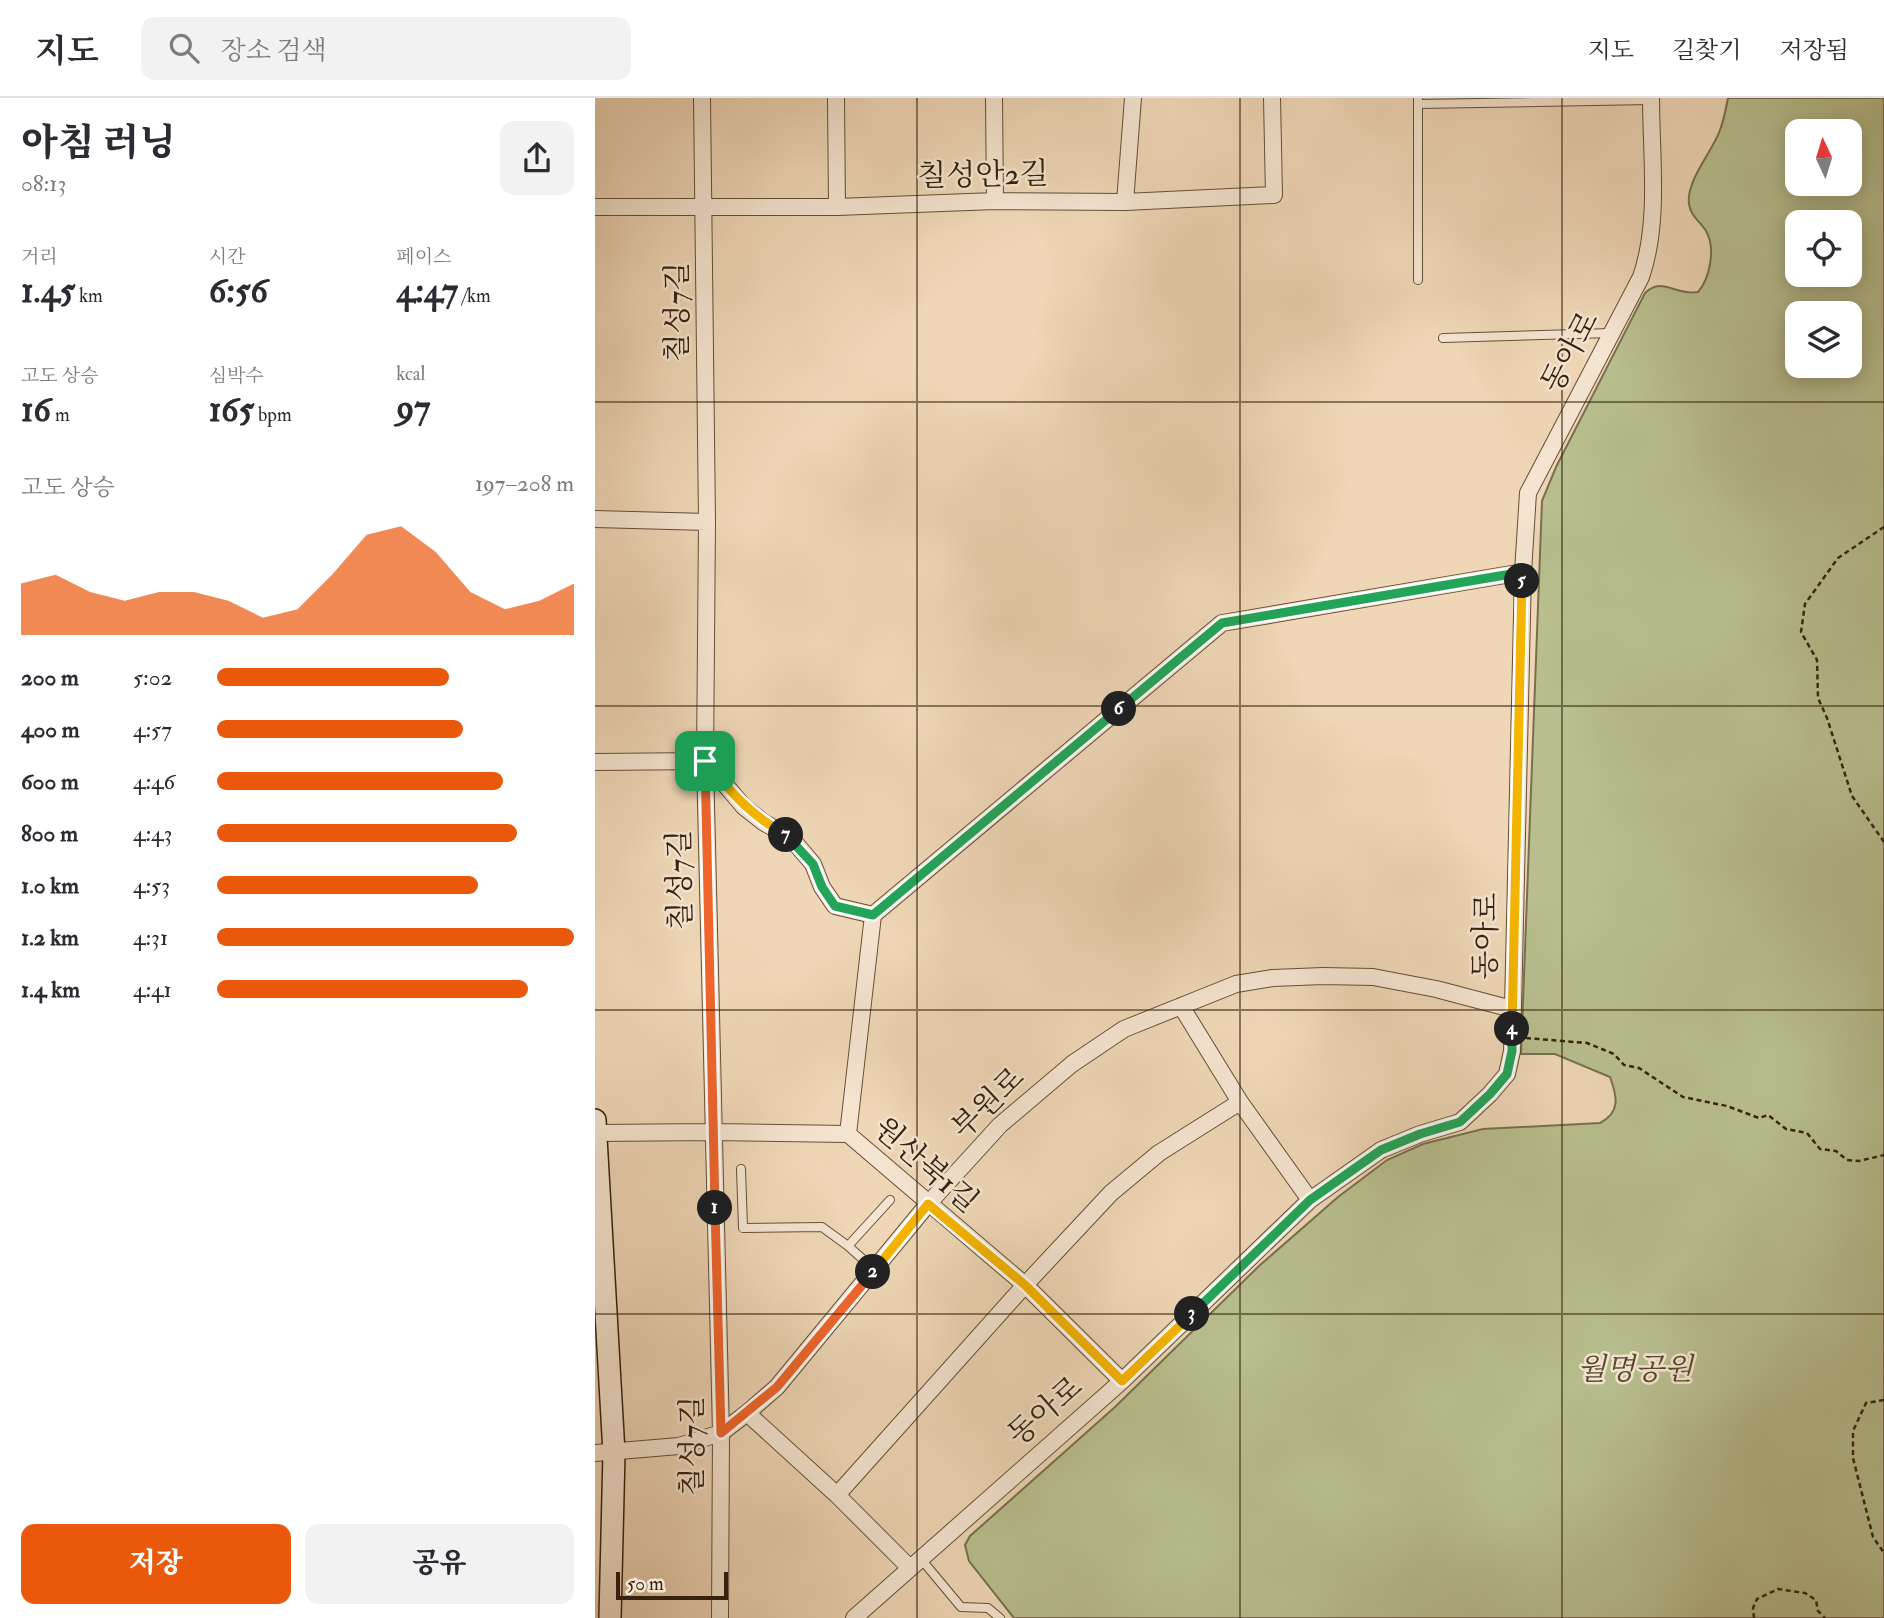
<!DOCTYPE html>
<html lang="ko">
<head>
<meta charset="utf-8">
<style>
	body { margin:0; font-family:"IM FELL Double Pica","Noto Serif KR",serif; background:#f2f2f3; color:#2b2b33; height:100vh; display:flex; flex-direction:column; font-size:26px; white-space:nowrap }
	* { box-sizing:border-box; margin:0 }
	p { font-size:23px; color:#7c7c81 }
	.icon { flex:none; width:38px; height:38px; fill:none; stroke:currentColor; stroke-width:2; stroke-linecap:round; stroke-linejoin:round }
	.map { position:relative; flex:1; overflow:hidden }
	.panel { display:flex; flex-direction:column; background:#fff; width:595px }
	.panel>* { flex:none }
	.needle { width:46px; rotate:356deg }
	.controls { position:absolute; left:1190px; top:21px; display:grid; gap:14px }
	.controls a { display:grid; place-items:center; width:77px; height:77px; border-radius:14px; background:#fff; box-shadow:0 4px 18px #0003; font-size:35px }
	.scale { position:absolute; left:21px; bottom:18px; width:112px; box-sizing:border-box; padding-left:7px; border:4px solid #36220d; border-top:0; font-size:19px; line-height:24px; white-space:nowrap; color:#36220d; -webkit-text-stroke:5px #f4e4d0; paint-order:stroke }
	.pin { position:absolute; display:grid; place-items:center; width:60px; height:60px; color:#fff; margin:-30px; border-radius:14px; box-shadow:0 4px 10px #0006 }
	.km { position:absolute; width:35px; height:35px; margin:-18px; border-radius:50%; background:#222; color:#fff; font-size:19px; line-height:35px; text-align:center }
	.round { display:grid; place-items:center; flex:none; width:74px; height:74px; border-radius:14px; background:#f2f2f3 }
	.summary { display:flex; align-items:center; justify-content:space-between; height:119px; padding:0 21px }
	h1 { font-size:38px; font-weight:800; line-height:52px }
	.stats { display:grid; grid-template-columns:repeat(3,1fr); gap:10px; height:119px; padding:7px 21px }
	.stats div { display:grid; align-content:center }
	.stats b { font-size:35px; font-weight:800 }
	.stats small { font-size:19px; font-weight:400 }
	.stats p { font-size:19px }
	.chart { height:196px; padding:14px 21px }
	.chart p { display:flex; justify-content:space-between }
	.chart svg { width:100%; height:126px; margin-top:7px; fill:#ea580c; opacity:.7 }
	.cta { display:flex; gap:14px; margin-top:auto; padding:14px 21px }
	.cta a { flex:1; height:80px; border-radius:14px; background:#ea580c; color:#fff; font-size:28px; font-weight:800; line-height:80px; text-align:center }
	.cta a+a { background:#f2f2f3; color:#2b2b33 }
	ul { padding:0 21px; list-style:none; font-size:23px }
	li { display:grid; grid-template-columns:112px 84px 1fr; align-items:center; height:52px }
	li i { height:18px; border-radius:9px; background:#ea580c }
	header { display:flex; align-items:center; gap:42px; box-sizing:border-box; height:98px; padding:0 35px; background:#fff; border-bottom:2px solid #e1e1e2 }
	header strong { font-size:33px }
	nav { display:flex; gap:38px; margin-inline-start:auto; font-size:24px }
	.search { width:490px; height:63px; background:#f2f2f3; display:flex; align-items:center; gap:18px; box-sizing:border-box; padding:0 24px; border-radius:14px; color:#7c7c81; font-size:26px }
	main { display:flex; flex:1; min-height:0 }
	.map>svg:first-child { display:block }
	.green { fill:#b8be8e; stroke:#77704e; stroke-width:2; fill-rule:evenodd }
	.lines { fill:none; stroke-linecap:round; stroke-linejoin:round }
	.lane-casing { stroke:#644f37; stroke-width:10 }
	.street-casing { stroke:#644f37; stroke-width:18 }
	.secondary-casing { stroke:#36220d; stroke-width:24 }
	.path { stroke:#36220d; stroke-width:2.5; stroke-dasharray:5 3.5; stroke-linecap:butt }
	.lane { stroke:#f4e4d0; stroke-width:8 }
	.street { stroke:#f4e4d0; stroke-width:16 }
	.secondary { stroke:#f4e4d0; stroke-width:21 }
	.split-1-casing { stroke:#fff; stroke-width:14 }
	.split-2-casing { stroke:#fff; stroke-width:14 }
	.split-3-casing { stroke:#fff; stroke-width:14 }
	.split-4-casing { stroke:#fff; stroke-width:14 }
	.split-5-casing { stroke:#fff; stroke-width:14 }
	.split-6-casing { stroke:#fff; stroke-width:14 }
	.split-7-casing { stroke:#fff; stroke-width:14 }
	.split-8-casing { stroke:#fff; stroke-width:14 }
	.split-1 { stroke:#f0652b; stroke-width:9 }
	.split-2 { stroke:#f0652b; stroke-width:9 }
	.split-3 { stroke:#f5b400; stroke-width:9 }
	.split-4 { stroke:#22a559; stroke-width:9 }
	.split-5 { stroke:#f5b400; stroke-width:9 }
	.split-6 { stroke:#22a559; stroke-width:9 }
	.split-7 { stroke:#22a559; stroke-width:9 }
	.split-8 { stroke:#f5b400; stroke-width:9 }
	.grid { fill:none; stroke:#36220d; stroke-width:2; stroke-opacity:0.55 }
	.labels { text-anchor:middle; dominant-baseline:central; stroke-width:5; stroke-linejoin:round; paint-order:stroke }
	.street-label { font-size:30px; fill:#36220d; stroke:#f4e4d0 }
	.park-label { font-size:30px; font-style:italic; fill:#56492d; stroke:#f4e4d0 }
</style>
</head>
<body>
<header>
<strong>지도</strong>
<div class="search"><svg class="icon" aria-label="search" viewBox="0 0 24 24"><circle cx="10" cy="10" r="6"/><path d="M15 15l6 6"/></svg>장소 검색</div>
<nav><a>지도</a><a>길찾기</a><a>저장됨</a></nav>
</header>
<main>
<section class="panel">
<div class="summary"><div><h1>아침 러닝</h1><p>08:13</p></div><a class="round"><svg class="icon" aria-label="share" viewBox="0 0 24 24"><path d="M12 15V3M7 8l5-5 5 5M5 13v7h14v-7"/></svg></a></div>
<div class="stats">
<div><p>거리</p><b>1.45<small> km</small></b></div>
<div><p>시간</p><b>6:56</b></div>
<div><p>페이스</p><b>4:47<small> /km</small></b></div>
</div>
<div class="stats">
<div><p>고도 상승</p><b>16<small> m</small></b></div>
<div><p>심박수</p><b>165<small> bpm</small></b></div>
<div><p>kcal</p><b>97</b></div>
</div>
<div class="chart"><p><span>고도 상승</span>197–208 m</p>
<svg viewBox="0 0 160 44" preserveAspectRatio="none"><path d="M0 44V26L10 23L20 29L30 32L40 29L50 29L60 32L70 38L80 35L90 23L100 9L110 6L120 15L130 29L140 35L150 32L160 26V44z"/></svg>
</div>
<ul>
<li><b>200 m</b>5:02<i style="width:65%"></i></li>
<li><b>400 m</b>4:57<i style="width:69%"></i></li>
<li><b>600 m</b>4:46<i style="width:80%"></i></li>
<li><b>800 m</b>4:43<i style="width:84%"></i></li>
<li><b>1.0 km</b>4:53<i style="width:73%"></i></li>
<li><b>1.2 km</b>4:31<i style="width:100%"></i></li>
<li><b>1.4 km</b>4:41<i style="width:87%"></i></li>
</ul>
<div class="cta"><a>저장</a><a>공유</a></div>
</section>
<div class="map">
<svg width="1289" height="1520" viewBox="0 0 1289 1520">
	<rect width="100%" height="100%" fill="#eed6b6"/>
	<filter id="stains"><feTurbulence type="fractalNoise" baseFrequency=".00286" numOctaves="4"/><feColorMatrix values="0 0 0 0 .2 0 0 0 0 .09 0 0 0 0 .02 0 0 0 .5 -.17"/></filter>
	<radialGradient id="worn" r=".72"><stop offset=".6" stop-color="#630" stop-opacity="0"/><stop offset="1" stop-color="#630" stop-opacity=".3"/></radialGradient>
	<path class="green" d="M1133,0H1289V1520H419L374,1463L370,1447L375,1438L520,1309L664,1168L743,1099L792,1062L828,1046L888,1031L1005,1025C1026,1014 1022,998 1015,979L960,956H926L947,403L961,369L1050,195C1068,178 1080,198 1103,194C1115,180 1121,150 1111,133C1105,123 1096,119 1094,106C1091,82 1118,53 1125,32C1129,22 1131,10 1133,0ZM1202,33H1255V86H1202ZM1202,124H1255V177H1202ZM1202,215H1255V268H1202Z"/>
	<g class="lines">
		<g class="lane-casing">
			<path id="lane" d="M823,0V182
				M823,6L1056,2
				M848,240L1016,235
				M146,1071L148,1130L227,1129L253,1148L295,1102
				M253,1148L280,1172
				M326,1461L366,1509L393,1510L405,1520"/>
		</g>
		<g class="street-casing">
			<path id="street" d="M107,0L112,424L110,663L126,1335L125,1520
				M241,0L242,109
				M399,0L400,103
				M530,104L538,0
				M0,109H242L400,103L530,104L679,97L677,0
				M0,421L112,424
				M110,663L149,709L168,724L196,740L218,766L227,789L240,808L278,817L253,1036
				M0,664L110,663
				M278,817L627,525L928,474
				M586,908L645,1004L715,1102
				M0,1035L118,1034L253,1036L430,1187L527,1283
				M152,1315L242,1397L315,1470
				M0,1355L84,1348L126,1335L152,1315L182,1289L333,1106L405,1027L477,966L529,931L641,886L678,880L728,878L778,879L841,891L917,911
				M242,1397L430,1187L516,1095L564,1055L645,1004
				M259,1520L527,1283L715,1102L786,1052L825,1036L865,1024L895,996L912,976L917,953L928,474L933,395L1046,179C1065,124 1056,58 1056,0"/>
		</g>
		<g class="secondary-casing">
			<path id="secondary" d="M0,1022L19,1355L15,1520"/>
		</g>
		<path class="path" d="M1289,429L1243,460L1210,506L1206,534L1222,562L1223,600L1232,620L1257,698L1289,744
			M931,940L992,945L1019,956L1029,967L1044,970L1088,999L1132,1008L1164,1020L1173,1017L1191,1031L1212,1035L1225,1051L1241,1053L1252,1062L1264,1063L1289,1057
			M1289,1302L1271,1305L1258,1333V1360L1278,1439L1289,1455
			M1159,1520L1158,1510L1162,1501L1183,1491L1210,1495L1221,1502L1223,1513L1230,1520"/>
		<use href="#lane" class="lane"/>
		<use href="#street" class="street"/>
		<use href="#secondary" class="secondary"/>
	</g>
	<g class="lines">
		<g class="split-1-casing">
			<path id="split-1" d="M110,663L120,1110"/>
		</g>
		<g class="split-2-casing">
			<path id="split-2" d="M120,1110L126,1335L182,1289L278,1174"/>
		</g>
		<g class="split-3-casing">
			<path id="split-3" d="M278,1174L333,1106L430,1187L527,1283L597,1216"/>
		</g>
		<g class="split-4-casing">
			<path id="split-4" d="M597,1216L715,1102L786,1052L825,1036L865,1024L895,996L912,976L917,953V931"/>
		</g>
		<g class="split-5-casing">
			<path id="split-5" d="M917,931L927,483"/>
		</g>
		<g class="split-6-casing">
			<path id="split-6" d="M524,611L627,525L928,474L927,483"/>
		</g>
		<g class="split-7-casing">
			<path id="split-7" d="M191,737L218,766L227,789L240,808L278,817L524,611"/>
		</g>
		<g class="split-8-casing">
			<path id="split-8" d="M110,663C137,695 154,716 191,737"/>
		</g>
		<use href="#split-1" class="split-1"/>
		<use href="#split-2" class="split-2"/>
		<use href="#split-3" class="split-3"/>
		<use href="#split-4" class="split-4"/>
		<use href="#split-5" class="split-5"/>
		<use href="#split-6" class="split-6"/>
		<use href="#split-7" class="split-7"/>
		<use href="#split-8" class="split-8"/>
	</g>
	<path class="grid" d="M322,0V1520M645,0V1520M967,0V1520M0,304H1289M0,608H1289M0,912H1289M0,1216H1289"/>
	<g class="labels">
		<g class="street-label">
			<text transform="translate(388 77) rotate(-1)">칠성안2길</text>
			<text transform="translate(82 214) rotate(-90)">칠성7길</text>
			<text transform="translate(975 254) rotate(-62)">동아로</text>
			<text transform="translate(85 782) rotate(-91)">칠성7길</text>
			<text transform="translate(891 838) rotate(-89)">동아로</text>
			<text transform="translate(393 1005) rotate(-44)">부원로</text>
			<text transform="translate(331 1067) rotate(41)">원산북1길</text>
			<text transform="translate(450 1313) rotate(-41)">동아로</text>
			<text transform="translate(97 1348) rotate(-90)">칠성7길</text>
		</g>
		<g class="park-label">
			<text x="1040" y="1271">월명공원</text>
		</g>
	</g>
	<rect width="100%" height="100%" filter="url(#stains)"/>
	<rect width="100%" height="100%" fill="url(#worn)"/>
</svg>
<div class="controls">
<a><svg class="needle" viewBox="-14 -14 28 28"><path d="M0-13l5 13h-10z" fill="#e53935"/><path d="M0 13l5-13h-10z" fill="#7c7c81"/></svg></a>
<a><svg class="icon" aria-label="locate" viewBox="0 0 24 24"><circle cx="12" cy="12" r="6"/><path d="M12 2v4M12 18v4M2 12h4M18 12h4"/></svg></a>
<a><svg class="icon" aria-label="layers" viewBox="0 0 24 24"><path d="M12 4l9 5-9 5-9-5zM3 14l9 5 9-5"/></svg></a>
</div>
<div class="scale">50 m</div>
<div class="pin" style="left:110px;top:663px;background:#1e9e55"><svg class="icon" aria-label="arrive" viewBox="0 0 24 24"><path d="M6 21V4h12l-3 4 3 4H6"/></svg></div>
<b class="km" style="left:120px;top:1110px">1</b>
<b class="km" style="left:278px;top:1174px">2</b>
<b class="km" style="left:597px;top:1216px">3</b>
<b class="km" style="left:917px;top:931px">4</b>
<b class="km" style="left:927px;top:483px">5</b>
<b class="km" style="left:524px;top:611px">6</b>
<b class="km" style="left:191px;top:737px">7</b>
</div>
</main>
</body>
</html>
